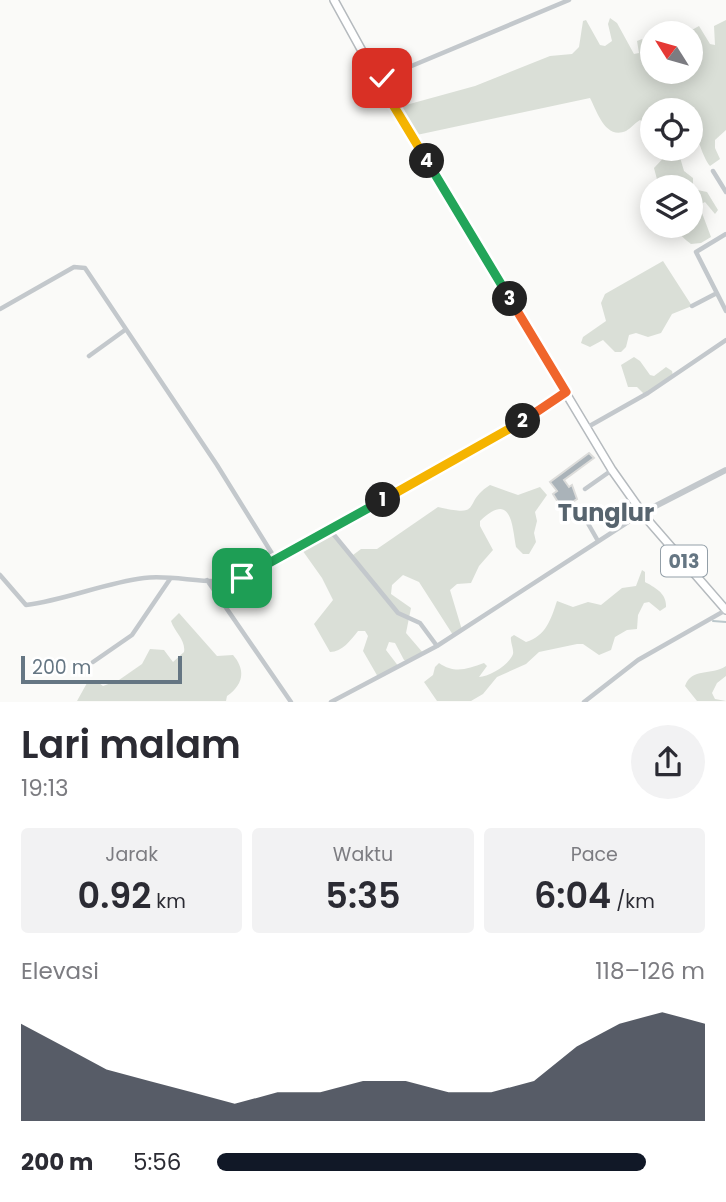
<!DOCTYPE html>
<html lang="id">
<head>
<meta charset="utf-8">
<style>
	body { margin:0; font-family:Poppins,sans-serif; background:#f2f2f3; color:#2b2b33; height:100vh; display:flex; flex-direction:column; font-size:26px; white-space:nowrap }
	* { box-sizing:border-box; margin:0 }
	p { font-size:23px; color:#7c7c81 }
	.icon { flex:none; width:38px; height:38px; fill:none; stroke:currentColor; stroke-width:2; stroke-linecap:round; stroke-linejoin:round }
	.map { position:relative; height:702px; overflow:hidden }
	.drawer { display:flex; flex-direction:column; background:#fff; flex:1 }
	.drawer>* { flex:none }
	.needle { width:46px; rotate:307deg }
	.controls { position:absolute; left:640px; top:21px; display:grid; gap:14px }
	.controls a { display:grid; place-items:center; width:63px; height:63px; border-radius:50%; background:#fff; box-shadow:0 4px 18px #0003; font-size:35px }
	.scale { position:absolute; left:21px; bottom:18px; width:161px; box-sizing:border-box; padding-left:7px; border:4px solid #657683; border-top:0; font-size:19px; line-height:24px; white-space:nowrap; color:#657683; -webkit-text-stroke:5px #fff; paint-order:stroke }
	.pin { position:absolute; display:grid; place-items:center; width:60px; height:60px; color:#fff; margin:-30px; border-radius:14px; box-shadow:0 4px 10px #0006 }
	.km { position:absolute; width:35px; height:35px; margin:-18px; border-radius:50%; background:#222; color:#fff; font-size:19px; line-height:35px; text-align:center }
	.round { display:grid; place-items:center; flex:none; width:74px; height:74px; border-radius:37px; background:#f2f2f3 }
	.head { display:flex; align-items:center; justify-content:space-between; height:119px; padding:0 21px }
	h1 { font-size:38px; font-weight:600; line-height:52px }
	.figures { display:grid; grid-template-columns:repeat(3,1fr); gap:10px; height:119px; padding:7px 21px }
	.figures div { display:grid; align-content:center; border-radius:7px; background:#f2f2f3; text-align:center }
	.figures b { font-size:35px; font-weight:600 }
	.figures small { font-size:19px; font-weight:400 }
	.figures p { font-size:19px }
	.chart { height:196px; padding:14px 21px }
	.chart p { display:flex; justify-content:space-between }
	.chart svg { width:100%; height:126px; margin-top:7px; fill:#111827; opacity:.7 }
	ul { padding:0 21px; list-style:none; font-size:23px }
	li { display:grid; grid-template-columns:112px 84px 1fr; align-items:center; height:52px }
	li i { height:18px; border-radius:9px; background:#111827 }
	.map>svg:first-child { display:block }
	.green { fill:#dadfd7 }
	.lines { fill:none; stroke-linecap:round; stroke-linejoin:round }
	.stream { stroke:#bbc7cb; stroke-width:2 }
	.building { fill:#aab3b9; stroke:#dcdcda; stroke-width:2 }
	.primary-casing { stroke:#b5babe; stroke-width:10 }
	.minor { stroke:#c3c8cc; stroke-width:4.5 }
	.tertiary { stroke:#c3c8cc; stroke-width:6 }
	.primary { stroke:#fff; stroke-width:7 }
	.split-1-casing { stroke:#fff; stroke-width:14 }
	.split-2-casing { stroke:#fff; stroke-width:14 }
	.split-3-casing { stroke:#fff; stroke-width:14 }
	.split-4-casing { stroke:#fff; stroke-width:14 }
	.split-5-casing { stroke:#fff; stroke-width:14 }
	.split-1 { stroke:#22a559; stroke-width:9 }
	.split-2 { stroke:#f5b400; stroke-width:9 }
	.split-3 { stroke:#f0652b; stroke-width:9 }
	.split-4 { stroke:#22a559; stroke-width:9 }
	.split-5 { stroke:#f5b400; stroke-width:9 }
	.labels { text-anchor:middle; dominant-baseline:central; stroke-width:7; stroke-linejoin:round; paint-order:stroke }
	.shield { fill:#fff; stroke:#939fa8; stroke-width:2 }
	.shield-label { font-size:19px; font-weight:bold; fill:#657683 }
	.quarter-label { font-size:24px; font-weight:bold; fill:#57646e; stroke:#fff }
</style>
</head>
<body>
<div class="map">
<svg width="726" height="702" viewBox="0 0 726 702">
	<rect width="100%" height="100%" fill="#fafaf8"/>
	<path class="green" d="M610,18L617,23L634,54L639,53L637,41L642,39L653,55V72H691L690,31L699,26L710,44L715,45L714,26L726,20V130L715,140V148L720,159L710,166C703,159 691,121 691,110H653V129L640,120C635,123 631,128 626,131C605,140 597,111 590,98L412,136L395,108L475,86L550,56L572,54L579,47L583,21L586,20L600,45L605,46L612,41L608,24Z
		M671,150L679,154L684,171L693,178V189L707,192L718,210L715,214L705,202L699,205L711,237L701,243L691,244C684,239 679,234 676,226H691V187H659L654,168Z
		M663,261L692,306L672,314L661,333L648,337L636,333L629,335L626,347L621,352H615L603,340L590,347L581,343L583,337L606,321L601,303L605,294Z
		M634,357L640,361L650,375L654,376L666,367L672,371L673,376L645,395L637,387H628L621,365Z
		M490,485L518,495L540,487L547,495L535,512L537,521L534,533L536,542L529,554H523L516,547C512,526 512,490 480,521V526L493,550L479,566L471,583L457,584L450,590L462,630L453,635L419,582L403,575L392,585L391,594L411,608L406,633L424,654L410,662L404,660L395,643L389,642L386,650L399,667L378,677L363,651L368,636L365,631H358C351,640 342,652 330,652L314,624L333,600L322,578L300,547L330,530L353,555L361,549H377L438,507C485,518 461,503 490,485Z
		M642,570L645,572V582C654,587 667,593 666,607L660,611L649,602L644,603L638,615L637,629L627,630L615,637L611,650L599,655L583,644H577L539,652L526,664L497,677L483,694L471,701H437L424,682L433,675L435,667L439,663C455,674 467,669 484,663L487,666L479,677C489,677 509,665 513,654C514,649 510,642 511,637L514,635L526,642C546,636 551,619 557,601L573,607L588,602L601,605L622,588L636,586Z
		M179,613L217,656L233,655C247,671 242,686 227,696L226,701H77L87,683L96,681L103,686L119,680L142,664L150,649L164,650L173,662L184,652C186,640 175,633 171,621Z
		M726,666V676L717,683L712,693L715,699L726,701H697L685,686C692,667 711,676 726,666Z"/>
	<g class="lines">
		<path class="stream" d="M713,621L726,622"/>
	</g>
	<path class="building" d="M589,453L594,458L564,480L569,487L572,485L577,499L568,505L575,516L569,520L553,494L557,491L550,482Z"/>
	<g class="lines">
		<g class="primary-casing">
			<path id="primary" d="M334,0L378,80L612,470L646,518L726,610"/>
		</g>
		<path class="minor" d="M378,80L569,0
			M713,171L726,192
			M726,234L696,252L726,311
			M692,306L717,293
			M0,309L74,267L85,268L217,465L276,560
			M89,356L125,330
			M586,428L648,393L726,340
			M585,489L612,470
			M586,520L598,541
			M330,530L398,613L420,623L437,646
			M0,575L26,605C66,600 104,583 144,578C176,574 211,587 242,578L517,425L565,392
			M207,580L291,702
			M93,662L132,635L170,579
			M331,702L437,646L642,513
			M584,702L638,660L726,610"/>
		<path class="tertiary" d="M642,513L726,470"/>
		<use href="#primary" class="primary"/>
	</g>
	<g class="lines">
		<g class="split-1-casing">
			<path id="split-1" d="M242,578L383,500"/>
		</g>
		<g class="split-2-casing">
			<path id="split-2" d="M383,500L523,421"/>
		</g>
		<g class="split-3-casing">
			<path id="split-3" d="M510,299L566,392L523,421"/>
		</g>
		<g class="split-4-casing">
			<path id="split-4" d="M427,161L510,299"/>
		</g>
		<g class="split-5-casing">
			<path id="split-5" d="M382,78L378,80L427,161"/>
		</g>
		<use href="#split-1" class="split-1"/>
		<use href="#split-2" class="split-2"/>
		<use href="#split-3" class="split-3"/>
		<use href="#split-4" class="split-4"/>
		<use href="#split-5" class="split-5"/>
	</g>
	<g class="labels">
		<rect class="shield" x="661" y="545.5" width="46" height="31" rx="5"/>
		<g class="shield-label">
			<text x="684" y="561">013</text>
		</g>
		<g class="quarter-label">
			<text x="606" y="512">Tunglur</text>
		</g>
	</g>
</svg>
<div class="controls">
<a><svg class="needle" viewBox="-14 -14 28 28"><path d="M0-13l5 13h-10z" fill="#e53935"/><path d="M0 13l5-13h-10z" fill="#7c7c81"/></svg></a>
<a><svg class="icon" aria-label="locate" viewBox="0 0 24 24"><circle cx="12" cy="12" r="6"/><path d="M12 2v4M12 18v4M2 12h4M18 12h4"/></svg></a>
<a><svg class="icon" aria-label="layers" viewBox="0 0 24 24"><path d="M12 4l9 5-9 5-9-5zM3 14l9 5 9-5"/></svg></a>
</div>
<div class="scale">200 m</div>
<div class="pin" style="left:242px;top:578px;background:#1e9e55"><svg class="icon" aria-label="arrive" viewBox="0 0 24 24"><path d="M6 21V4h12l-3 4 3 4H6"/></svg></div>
<div class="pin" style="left:382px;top:78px;background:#d93025"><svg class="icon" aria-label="check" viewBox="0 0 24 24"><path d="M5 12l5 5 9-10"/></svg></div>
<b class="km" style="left:383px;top:500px">1</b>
<b class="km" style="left:523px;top:421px">2</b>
<b class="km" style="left:510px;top:299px">3</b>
<b class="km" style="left:427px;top:161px">4</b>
</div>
<section class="drawer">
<div class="head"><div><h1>Lari malam</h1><p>19:13</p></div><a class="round"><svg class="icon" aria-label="share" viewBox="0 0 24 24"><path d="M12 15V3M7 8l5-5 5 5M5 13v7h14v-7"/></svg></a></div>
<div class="figures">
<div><p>Jarak</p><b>0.92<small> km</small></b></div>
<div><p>Waktu</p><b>5:35</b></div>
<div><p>Pace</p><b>6:04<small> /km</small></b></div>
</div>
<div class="chart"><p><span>Elevasi</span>118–126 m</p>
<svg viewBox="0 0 160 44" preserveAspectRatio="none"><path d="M0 44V10L10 18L20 26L30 30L40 34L50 38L60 34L70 34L80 30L90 30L100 34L110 34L120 30L130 18L140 10L150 6L160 10V44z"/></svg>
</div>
<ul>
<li><b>200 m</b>5:56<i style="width:88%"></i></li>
</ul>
</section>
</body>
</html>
